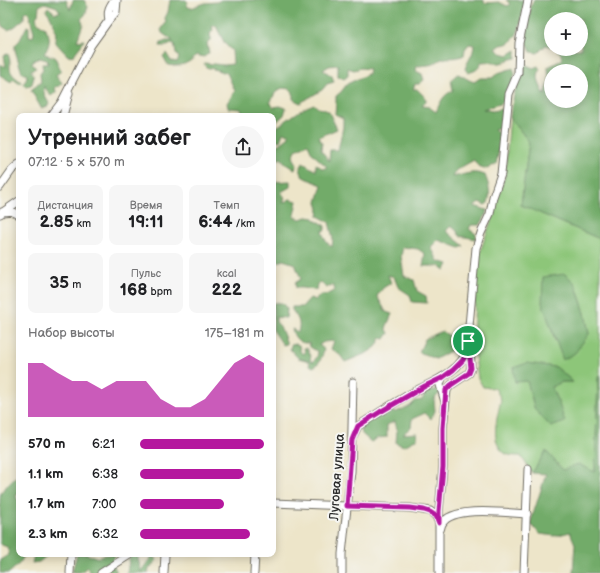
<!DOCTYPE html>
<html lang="ru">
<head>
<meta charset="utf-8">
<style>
	body { margin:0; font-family:"Balsamiq Sans",sans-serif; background:#f6f6f6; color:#202124; height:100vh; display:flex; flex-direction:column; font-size:15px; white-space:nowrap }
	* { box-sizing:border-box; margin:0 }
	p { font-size:13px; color:#757577 }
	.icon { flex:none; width:22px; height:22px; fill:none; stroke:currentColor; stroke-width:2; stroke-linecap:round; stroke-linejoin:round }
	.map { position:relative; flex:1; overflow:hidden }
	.panel { position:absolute; left:16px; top:113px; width:260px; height:444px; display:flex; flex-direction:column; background:#fff; border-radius:8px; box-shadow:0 2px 10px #0003 }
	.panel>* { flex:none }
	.fabs { position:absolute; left:544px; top:12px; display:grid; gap:8px }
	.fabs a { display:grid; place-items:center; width:44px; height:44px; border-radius:50%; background:#fff; box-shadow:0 2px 10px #0003; font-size:20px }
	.pin { position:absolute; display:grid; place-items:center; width:34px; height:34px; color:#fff; margin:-17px; border:2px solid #fff; border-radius:50%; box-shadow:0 1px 4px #0007 }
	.round { display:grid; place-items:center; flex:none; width:42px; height:42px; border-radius:21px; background:#f6f6f6 }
	.overview { display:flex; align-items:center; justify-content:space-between; height:68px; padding:0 12px }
	h1 { font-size:22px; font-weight:700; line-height:30px }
	.metrics { display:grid; grid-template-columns:repeat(3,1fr); gap:6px; height:68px; padding:4px 12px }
	.metrics div { display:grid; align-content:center; border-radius:8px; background:#f6f6f6; text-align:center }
	.metrics b { font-size:17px; font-weight:700 }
	.metrics small { font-size:11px; font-weight:400 }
	.metrics p { font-size:11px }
	.chart { height:112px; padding:8px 12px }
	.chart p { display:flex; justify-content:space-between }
	.chart svg { width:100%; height:72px; margin-top:4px; fill:#b5179e; opacity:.7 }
	ul { padding:0 12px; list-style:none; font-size:13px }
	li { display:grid; grid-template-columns:64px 48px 1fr; align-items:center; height:30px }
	li i { height:10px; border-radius:5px; background:#b5179e }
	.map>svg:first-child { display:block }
	.green { fill:#8dc679; stroke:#5c7852; fill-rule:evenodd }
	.forest { fill:#72ab69; stroke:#4e6b4a; fill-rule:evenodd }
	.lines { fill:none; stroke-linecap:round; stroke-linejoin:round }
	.minor-casing { stroke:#6f6c62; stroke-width:9 }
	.minor { stroke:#fff; stroke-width:7 }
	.route-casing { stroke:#fff; stroke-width:8 }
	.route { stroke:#b5179e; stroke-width:5 }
	.labels { text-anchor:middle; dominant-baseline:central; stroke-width:4; stroke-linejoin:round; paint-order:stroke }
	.street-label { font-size:13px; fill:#2b2b2b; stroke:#f6f6f2 }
</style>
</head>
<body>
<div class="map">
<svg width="600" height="573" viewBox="0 0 600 573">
	<rect width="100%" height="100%" fill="#f6f6f2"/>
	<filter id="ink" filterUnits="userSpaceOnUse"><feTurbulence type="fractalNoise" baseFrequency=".025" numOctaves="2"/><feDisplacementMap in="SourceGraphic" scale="8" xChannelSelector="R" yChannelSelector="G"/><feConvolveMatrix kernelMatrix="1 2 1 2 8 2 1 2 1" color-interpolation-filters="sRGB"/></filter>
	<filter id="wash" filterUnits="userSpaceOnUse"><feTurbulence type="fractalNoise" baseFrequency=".012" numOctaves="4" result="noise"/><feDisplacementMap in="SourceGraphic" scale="16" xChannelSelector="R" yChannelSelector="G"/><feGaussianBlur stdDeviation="0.9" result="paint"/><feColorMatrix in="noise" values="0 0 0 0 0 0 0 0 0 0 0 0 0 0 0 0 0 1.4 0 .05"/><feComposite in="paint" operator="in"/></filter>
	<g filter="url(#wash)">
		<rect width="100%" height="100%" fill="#ede5c9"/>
		<path class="green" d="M510,117L529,142L521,205L600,239V374L598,378L595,472L563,470L546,452L532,473L521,456C517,456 510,456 506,454C488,443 498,416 501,399L495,388L483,387L478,378L473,342L476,276L480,252L491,221L505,175ZM575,283L585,313L589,334L555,341L549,321ZM556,367L573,382H562L551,387L559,404L535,410L527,380L515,382Z"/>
		<path class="forest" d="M0,0H66L70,10L73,0H84L88,7L85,15L81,19L83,24L77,41L84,40C82,46 77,49 74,55L68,56L56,43C56,30 54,20 46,10L48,7L55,13L60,12L57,7L45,3L39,6L38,15L36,17C37,23 40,24 44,27C52,36 50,45 44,54L55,57L61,71L56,75L62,83L60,86L55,87L56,92L51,96L44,86C43,93 45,97 49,103L48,106L41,108L31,90L41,82L40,74L43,70L42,64H48L47,60L40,58L34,60L32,64L36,68L31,70L34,77L32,84L26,87L23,84L26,80L27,75L22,73L15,50V45L20,40L27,26L29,27V36L33,37L34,32L28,11L24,13V19C18,23 15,28 8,30L2,26L0,19Z
			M170,0H186L188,2L186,6L191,8L205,3L217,2L221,0H484V3L499,2L507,6L510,4L506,0H525C522,16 521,44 501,45L496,49L501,53L508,55L516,50V58C507,59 507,62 500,63C494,64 488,61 481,62C480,69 475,71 468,73L465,69C468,59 473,57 474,45L469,44L465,49L464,55C454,60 450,56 442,59C439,60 436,63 433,64C432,65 419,66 417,66L416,71L422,74L424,80L419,84H415L413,89H417L425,97L426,101L422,106L429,107L436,112C440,103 443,94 453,91C452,82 448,80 458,74C464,76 467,80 474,82L480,78H492L498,73L513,68L515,74L506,102L483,109L492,111L501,109L504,121L500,127L494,129L500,134L501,141L496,164L487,169L478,166L474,160L456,170L452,177C465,175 471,170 485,175C489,185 491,193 488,203L485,205L479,202L474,206L487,210L485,217L480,225H471L469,229L476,234V239L460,236L456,230L451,226L446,231L464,246L460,248L438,240L431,247L438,261L448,264L445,270L439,266H423L425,254L418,249L403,247L401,256L404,276L414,280L417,291L426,296L427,303L412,302L410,295L398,287L394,277L388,275L391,283L383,288L377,296L386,312L392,314L386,328L389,333L385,339L381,338L376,347L367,353L345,362L340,355L331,349L334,341L324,342L319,345L324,349C322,357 320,364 313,367L310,365L309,361L298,358L290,349L291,345L296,344L299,345L300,351L303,354L305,353L304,348H307L311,356L310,359L313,362L317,357L318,352L310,347L309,343C299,344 294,338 292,329L298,332C301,322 298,318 292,310V307H302L310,298L316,300L320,295H326L335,290L333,285L326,288L321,282L317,284L316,290C309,290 303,287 296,288L295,283L301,279L295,264L283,260L273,264V182L290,181V187L281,192L285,198L283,203L290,199L297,201L294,216L300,219L307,217L314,218L317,222H320L325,226V230L322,231C324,238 326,243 332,247L333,239L329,222L318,216L319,209L317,202L322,185L303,177L300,169L303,163L316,171V164L323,169L327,167L312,153L308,144L296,150L293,157L297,164L295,169L287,165L281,158L275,161L273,159V148L280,144L288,138L289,134L283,133L280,141L273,139V129C288,121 297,110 314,104L318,108L324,109L329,112L337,129L319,137L322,143L321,150L329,161L330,150H338L343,127V118L335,114L336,102V96L341,92L347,84L368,74L369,69L361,68L354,70L348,68V76L344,79L338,76V65L329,66L323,70L332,76L334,82L327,84L322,90L300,103L293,99V92L290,89L282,88L275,93L270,103L274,107L280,106L286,108L284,115L275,123H273V116H244L241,109L228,108L227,103L235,91L227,73L206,67L204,63L224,65L233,64L232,51L225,44L216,26H212L213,30L210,34L211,39L207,43L209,53L204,57L196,55C190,64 178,67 168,65L163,56L166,53L171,61L177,62L179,58L176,53L174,43L167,46H160L161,43L166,41H173L162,33L161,30L166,23L165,18L168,12Z
			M534,0H600V239L521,205L529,142L510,117C512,99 518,81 522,63L533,68L538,66L540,70C535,79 541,87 545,95L549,81L548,67L562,60L561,54L557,49H581V19H551V47L546,45L538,53L531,52L526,40L531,5ZM551,71H581V101H551Z
			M8,54C14,69 3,68 21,82L20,84L13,79L11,82L0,75V64L6,67L4,55Z
			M565,274L575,283L585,313L589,334L575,353L563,360L542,303L543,277Z
			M273,303H282L287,309L286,318L276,317V322L280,326L287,344L283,345L273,330Z
			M442,331L451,337L452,350L436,359L419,352L425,339Z
			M527,363L556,367L573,382H562L551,387L559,404L565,422L551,427L535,410L527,381L515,382L513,368Z
			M600,374V573H573L575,544L570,532L555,536L540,534L530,524L546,474L532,473L546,451L563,470L578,464L595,472L598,378Z
			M438,389L440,393L434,399L435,411L431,419L425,413L412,419L411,427L403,434L417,433V439L404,446L396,443L397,430L395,421L387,425V437L378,438L371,442L362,434L360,423C371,417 383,408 396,412L410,406L415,401L422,400L426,392Z
			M15,477H19V494H17L16,498L19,500L18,515L19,554H49L39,562L32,563L34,555L24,556L20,563L9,573H0V560L8,555L9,548L0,544V499L1,492Z
			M77,554H88V555L94,556L98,558L105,555L118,554L114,557L112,563L116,570V573H90L87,567L81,572H72Z
			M130,554H137L141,571L152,556L157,560L149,569L148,573H127Z"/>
	</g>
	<g filter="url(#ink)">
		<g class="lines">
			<g class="minor-casing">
				<path id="minor" d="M109,20C107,11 109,7 114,0
					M51,116L61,103L91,45L109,20L116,12L117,0
					M63,116L69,93
					M0,187L12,170L19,164
					M2,212C9,211 13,211 19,215
					M0,214L19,201
					M442,378L440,385L445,402
					M353,436L358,426L363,423C377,413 393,404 408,395C427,384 462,373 467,349
					M273,503L347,506L410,508L430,511L436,516L439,523
					M440,530C441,528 441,526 442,524C452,505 508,513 527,514
					M70,573L71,554
					M101,573L131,554
					M164,573L165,554
					M254,573L255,554
					M342,573V554L351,471L353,382
					M439,573V511L443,467V428L447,390L451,385L469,373L471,368L469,326L476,248L481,233L490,214L493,197L501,174L509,94L518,73L519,43L528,0
					M524,573L528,469"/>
			</g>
			<use href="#minor" class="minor"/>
		</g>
	</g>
	<g class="lines" filter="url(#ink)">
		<g class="route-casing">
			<path id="route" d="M468,341L471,368L469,373L451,385L446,390L443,428V467L439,511V523L436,516L430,512L424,510L410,508L347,506L352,440L358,426L380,412L425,386L442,378L453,370L463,360L466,354Z"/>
		</g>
		<use href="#route" class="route"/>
	</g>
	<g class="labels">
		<g class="street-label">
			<text transform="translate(337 477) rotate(-86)">Луговая улица</text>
		</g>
	</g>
</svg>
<div class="fabs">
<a>+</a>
<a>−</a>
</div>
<div class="pin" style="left:468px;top:341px;background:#1e9e55"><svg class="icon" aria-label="arrive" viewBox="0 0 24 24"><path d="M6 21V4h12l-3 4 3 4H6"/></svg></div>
<section class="panel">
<div class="overview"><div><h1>Утренний забег</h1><p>07:12 · 5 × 570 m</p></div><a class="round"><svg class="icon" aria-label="share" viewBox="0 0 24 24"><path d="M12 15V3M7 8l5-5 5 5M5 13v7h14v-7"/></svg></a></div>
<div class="metrics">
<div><p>Дистанция</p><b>2.85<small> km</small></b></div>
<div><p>Время</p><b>19:11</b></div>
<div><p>Темп</p><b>6:44<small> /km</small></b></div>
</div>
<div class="metrics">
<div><b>35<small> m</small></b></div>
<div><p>Пульс</p><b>168<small> bpm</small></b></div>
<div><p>kcal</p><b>222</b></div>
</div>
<div class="chart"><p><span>Набор высоты</span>175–181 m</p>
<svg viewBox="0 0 160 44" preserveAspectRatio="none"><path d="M0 44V11L10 11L20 17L30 22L40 22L50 27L60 22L70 22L80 22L90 33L100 38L110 38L120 33L130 22L140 11L150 6L160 11V44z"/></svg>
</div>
<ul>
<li><b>570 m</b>6:21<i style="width:100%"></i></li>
<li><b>1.1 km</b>6:38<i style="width:84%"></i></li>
<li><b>1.7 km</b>7:00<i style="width:68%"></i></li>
<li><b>2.3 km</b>6:32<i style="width:89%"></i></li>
</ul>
</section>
</div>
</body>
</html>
